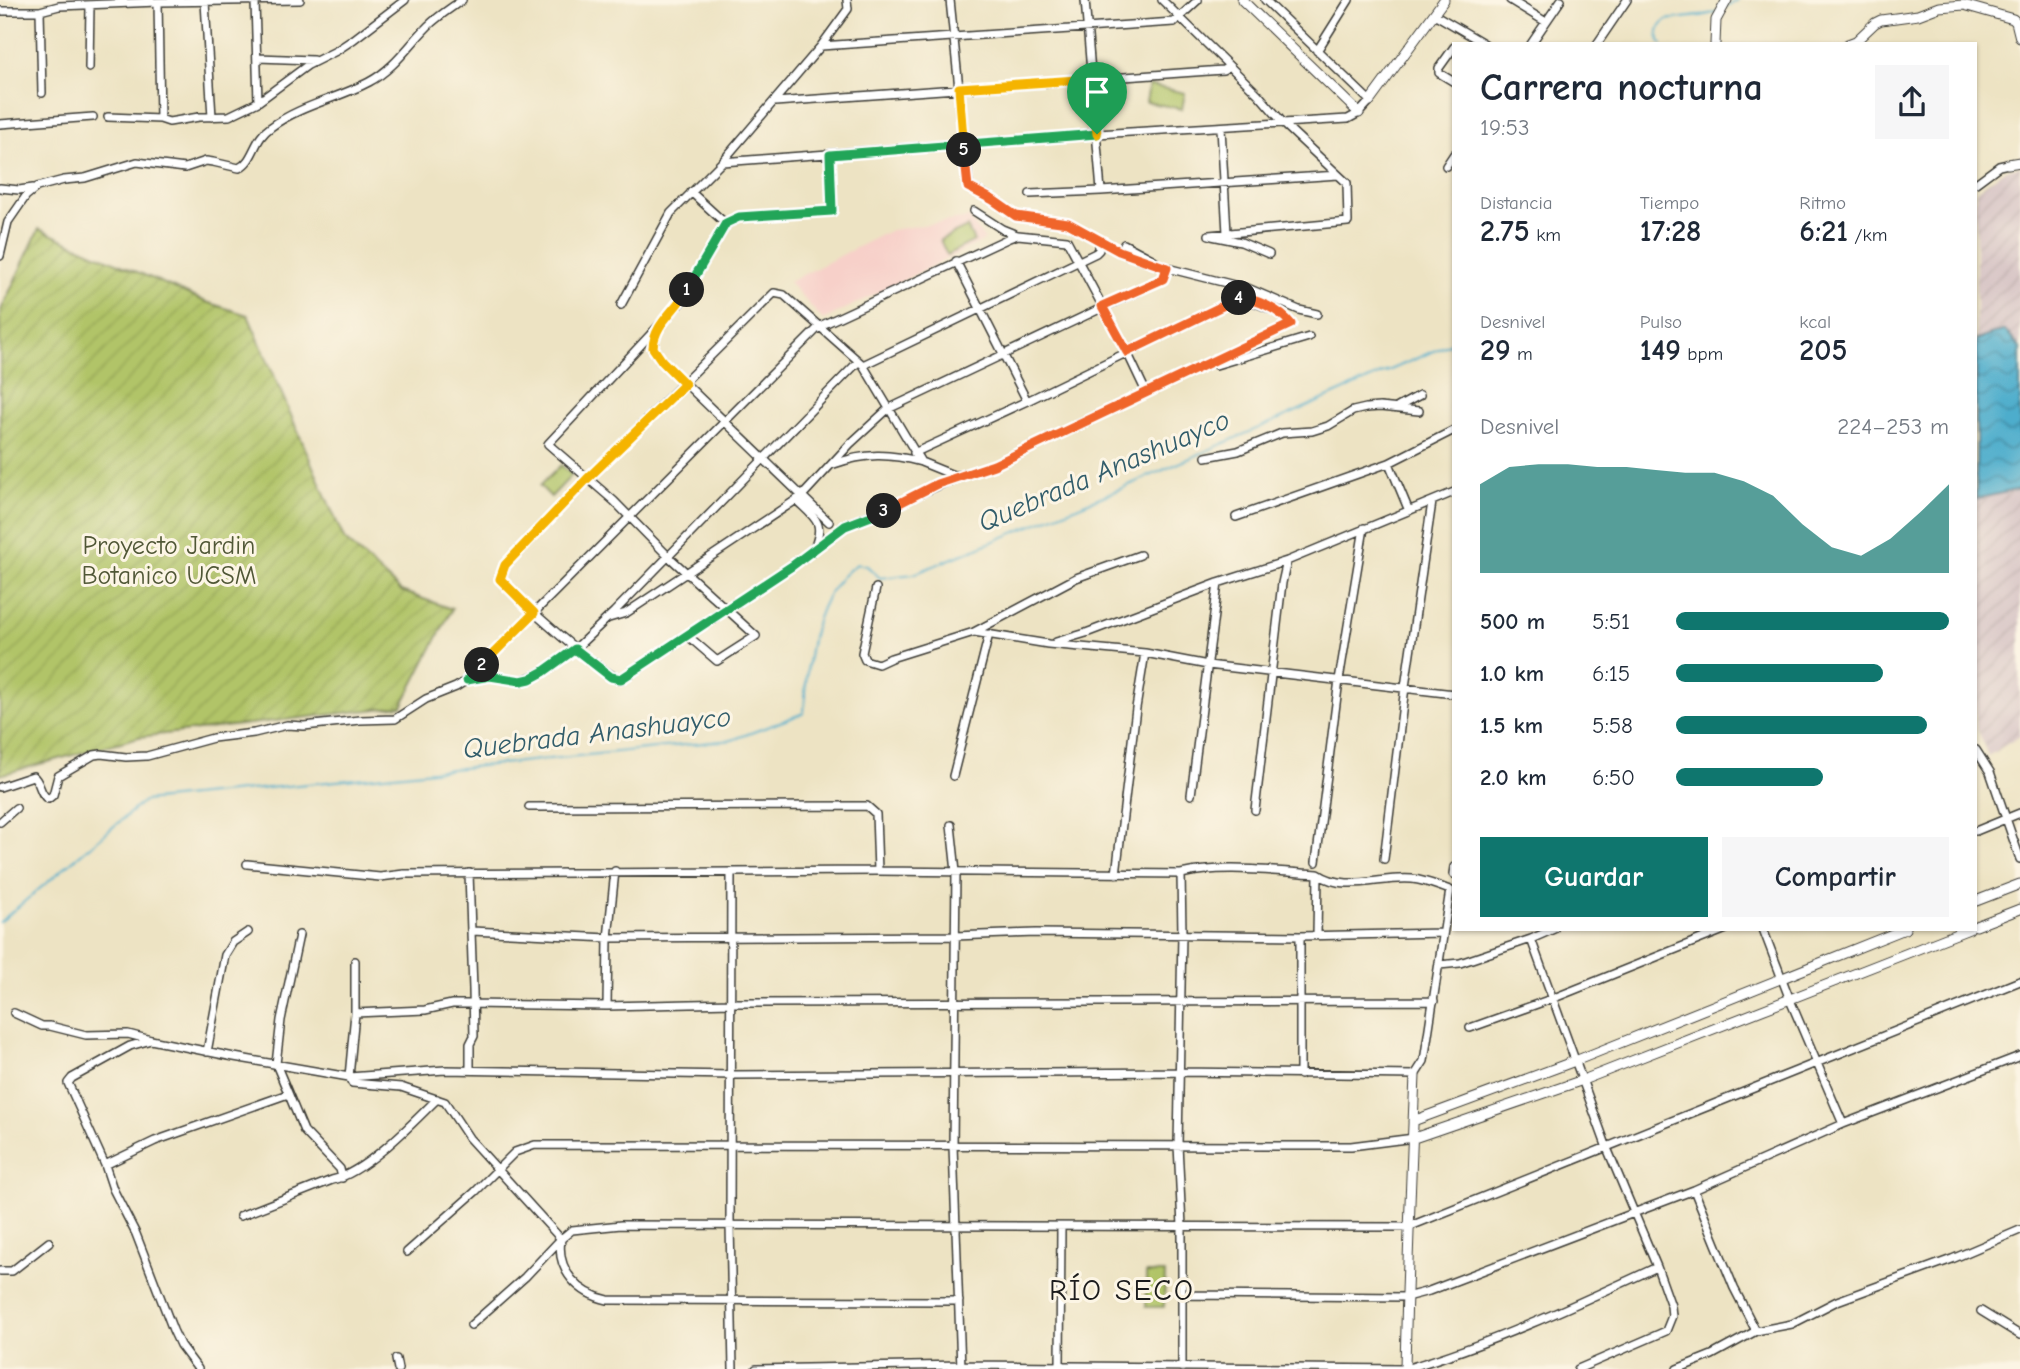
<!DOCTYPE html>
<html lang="es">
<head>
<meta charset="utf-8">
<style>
	body { margin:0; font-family:"Comic Neue",sans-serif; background:#f6f6f7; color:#1f2937; height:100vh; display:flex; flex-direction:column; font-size:26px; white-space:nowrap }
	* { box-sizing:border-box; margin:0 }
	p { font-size:23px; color:#747a83 }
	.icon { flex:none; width:38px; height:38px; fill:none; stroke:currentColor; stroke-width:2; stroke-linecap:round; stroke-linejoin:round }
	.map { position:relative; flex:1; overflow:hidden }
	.side { position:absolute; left:1452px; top:42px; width:525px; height:889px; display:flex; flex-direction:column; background:#fff; border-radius:0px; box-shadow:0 2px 5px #0004 }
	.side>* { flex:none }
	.pin { position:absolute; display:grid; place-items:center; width:60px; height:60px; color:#fff; margin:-72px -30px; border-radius:50% 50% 50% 0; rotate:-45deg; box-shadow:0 0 7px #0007 }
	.pin .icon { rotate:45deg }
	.km { position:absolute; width:35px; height:35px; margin:-18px; border-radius:50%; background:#222; color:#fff; font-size:19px; line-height:35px; text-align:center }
	.round { display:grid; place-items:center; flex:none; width:74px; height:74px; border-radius:0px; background:#f6f6f7 }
	.summary { display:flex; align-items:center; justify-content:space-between; height:119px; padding:0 28px }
	h1 { font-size:38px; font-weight:600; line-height:52px }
	.figures { display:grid; grid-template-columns:repeat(3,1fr); gap:10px; height:119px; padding:7px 28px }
	.figures div { display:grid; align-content:center }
	.figures b { font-size:30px; font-weight:600 }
	.figures small { font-size:19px; font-weight:400 }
	.figures p { font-size:19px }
	.chart { height:196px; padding:14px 28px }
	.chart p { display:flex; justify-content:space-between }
	.chart svg { width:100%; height:126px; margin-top:7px; fill:#0f766e; opacity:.7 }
	.action { display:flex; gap:14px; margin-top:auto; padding:14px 28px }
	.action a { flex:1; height:80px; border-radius:0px; background:#0f766e; color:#fff; font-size:28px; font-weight:600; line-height:80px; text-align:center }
	.action a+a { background:#f6f6f7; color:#1f2937 }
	ul { padding:0 28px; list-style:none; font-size:23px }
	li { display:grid; grid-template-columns:112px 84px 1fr; align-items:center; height:52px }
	li i { height:18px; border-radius:9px; background:#0f766e }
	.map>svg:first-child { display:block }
	.built { fill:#f7d0c9 }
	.industrial { fill:url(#industrial-furrows) }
	.garden { fill:url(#garden-furrows); stroke:#667042; stroke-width:2 }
	.pitch { fill:#b1c467; stroke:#667042; stroke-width:2 }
	.water { fill:url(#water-waves); stroke:#356474; stroke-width:2 }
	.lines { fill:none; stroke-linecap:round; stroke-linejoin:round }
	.stream { stroke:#4eadcc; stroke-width:2 }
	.minor-casing { stroke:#3b3a35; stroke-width:10 }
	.tertiary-casing { stroke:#3b3a35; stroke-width:11 }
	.minor { stroke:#fff; stroke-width:7 }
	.tertiary { stroke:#fff; stroke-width:9 }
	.split-1-casing { stroke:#fff; stroke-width:14 }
	.split-2-casing { stroke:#fff; stroke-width:14 }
	.split-3-casing { stroke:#fff; stroke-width:14 }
	.split-4-casing { stroke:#fff; stroke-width:14 }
	.split-5-casing { stroke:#fff; stroke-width:14 }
	.split-6-casing { stroke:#fff; stroke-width:14 }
	.split-1 { stroke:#22a559; stroke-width:9 }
	.split-2 { stroke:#f5b400; stroke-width:9 }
	.split-3 { stroke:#22a559; stroke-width:9 }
	.split-4 { stroke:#f0652b; stroke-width:9 }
	.split-5 { stroke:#f0652b; stroke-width:9 }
	.split-6 { stroke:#f5b400; stroke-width:9 }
	.labels { text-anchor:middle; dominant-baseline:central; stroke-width:6; stroke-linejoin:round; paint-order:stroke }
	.park-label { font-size:26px; fill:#505736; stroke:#fcf5e5 }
	.water-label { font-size:28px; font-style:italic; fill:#325d6b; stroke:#fcf5e5 }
	.quarter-label { font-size:30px; letter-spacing:2px; fill:#1c1c1c; stroke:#fcf5e5 }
</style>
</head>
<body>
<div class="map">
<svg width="2020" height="1369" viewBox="0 0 2020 1369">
	<defs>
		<pattern id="industrial-furrows" width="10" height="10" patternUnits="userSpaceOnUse" patternTransform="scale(1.75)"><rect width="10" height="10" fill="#d2bec1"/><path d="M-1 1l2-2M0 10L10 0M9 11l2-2" fill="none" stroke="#b4a3a5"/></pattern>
		<pattern id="garden-furrows" width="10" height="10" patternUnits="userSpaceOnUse" patternTransform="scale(1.75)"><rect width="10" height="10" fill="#b1c467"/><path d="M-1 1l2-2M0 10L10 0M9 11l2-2" fill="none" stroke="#98a859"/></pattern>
		<pattern id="water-waves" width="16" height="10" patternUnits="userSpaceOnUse" patternTransform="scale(1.75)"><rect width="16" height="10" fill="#4eadcc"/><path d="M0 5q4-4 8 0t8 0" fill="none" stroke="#408ca5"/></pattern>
	</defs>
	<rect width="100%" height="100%" fill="#fcf5e5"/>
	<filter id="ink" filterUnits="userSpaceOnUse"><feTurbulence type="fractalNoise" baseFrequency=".0143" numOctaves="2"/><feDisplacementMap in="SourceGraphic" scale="14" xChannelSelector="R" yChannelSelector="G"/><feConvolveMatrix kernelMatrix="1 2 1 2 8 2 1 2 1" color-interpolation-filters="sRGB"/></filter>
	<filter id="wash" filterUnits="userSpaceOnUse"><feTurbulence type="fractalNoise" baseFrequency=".00686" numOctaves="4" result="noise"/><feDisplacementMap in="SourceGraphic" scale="28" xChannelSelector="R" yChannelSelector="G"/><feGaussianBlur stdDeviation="1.57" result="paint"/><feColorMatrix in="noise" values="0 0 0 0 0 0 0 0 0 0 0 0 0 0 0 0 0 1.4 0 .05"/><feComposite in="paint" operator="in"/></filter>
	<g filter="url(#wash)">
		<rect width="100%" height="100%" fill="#ede3c3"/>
		<path class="built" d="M969,218L985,240L823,320L789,282L891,230Z"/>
		<path class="industrial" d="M2020,166V736L1988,756L1976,725V191L2003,171Z"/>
		<path class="garden" d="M39,229L206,302L248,315L344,539L401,591L452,609L402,706L139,737L0,775V312Z"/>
		<path class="pitch" d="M1149,85L1185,93L1182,109L1146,102Z
			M967,227L974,241L947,255L940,240Z
			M561,465L572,475L551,497L540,486Z
			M1146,1273H1165L1164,1307H1146Z"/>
		<path class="water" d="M2005,330L2020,348V489L1976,499V340Z"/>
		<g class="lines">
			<path class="stream" d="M1727,7L1738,0
				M1662,44L1659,41L1658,30L1666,20C1682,17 1700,18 1716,12
				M0,922L144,801L732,740L804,713C807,662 810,596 857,564L867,566L880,578L914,574L1120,489L1454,342"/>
		</g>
	</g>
	<g filter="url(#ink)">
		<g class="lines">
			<g class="minor-casing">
				<path id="minor" d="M950,0L969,187L988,196L1016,216L1067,223L1119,251L1167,268
					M1162,0L1258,94L1285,125L1347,183L1348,222L1209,235
					M1510,0L1546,22L1561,0
					M158,2L160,119
					M205,2L212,117
					M255,2L258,102
					M0,11H40L59,6L158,2L300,0
					M40,11L42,93
					M1434,14L1485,44
					M1531,44L1546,22
					M1597,44L1627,0
					M821,46L1174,22L1198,0
					M1454,47L1439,68V73L1454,82
					M1317,51L1349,0
					M258,58L313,60
					M89,68L90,5
					M775,102L1223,70L1228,67
					M108,117L160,119L169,122L199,117L229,116L258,102L308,65L336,51L354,39L405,0
					M0,124L93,117
					M1221,128L1227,233
					M722,162L1097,134L1348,119L1359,113L1370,101L1265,0
					M1446,166L1454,154
					M1976,183L1999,166L2008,164
					M0,188L19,190L33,188
					M1101,191L1338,175
					M691,192L726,224
					M1030,194L1101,191L1085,0
					M974,211L1002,229L1017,235
					M1212,236L1241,242L1269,254
					M1124,244L1154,260
					M0,256L8,222L26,196L37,187L64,180L85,178L137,162L185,168L206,161L213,162L239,168C255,160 253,139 271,127C301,105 337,99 369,82C394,69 409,45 428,26C438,16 451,8 462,0
					M956,261L1027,401
					M621,305L671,213L722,162L821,46L848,9L847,0
					M657,330L653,348L662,361L829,522
					M863,365L1096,253L1099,250V241
					M1216,365L1309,337
					M1398,407L1420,395
					M914,453L1027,401L1241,297L1281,313L1291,324L994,465L963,475H953L921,462L863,365L784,295L774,293L587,479L505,565L500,579C512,595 606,679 621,679L792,566L845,526L963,475
					M1206,457L1238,451L1282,433L1312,431L1328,426L1353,411L1366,408L1380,407L1419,411
					M1389,463L1409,511
					M834,464C865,453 889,453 921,462
					M796,500C816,519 825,522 814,549
					M1236,517L1389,463L1454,430
					M876,588L862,653L865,660L878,664L891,658L974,632L1048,644L1145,653L1208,665L1454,694
					M609,618L626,613L802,496L850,444L888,409L1163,279L1167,268L1250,289L1299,310L1317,314
					M974,632L1076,578L1140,555
					M688,636L717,661L756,636L668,556L614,501L548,444L680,303L726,224L739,217L832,211L830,155
					M1056,642L1086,633L1218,583L1287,561L1454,492
					M468,679L820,326L1009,238L1018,235L1067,240L1127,352L1146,392
					M1976,750L1990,772L2020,859
					M953,776L989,634
					M0,787L33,776C41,782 39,794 48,799L53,795L58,776L94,755L101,754L126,757L147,756L213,738L254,733L287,725L304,726L360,720L395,719L426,699L456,687L467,680L490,676L521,681L543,672L575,649L614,612L858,362
					M1191,795L1218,583
					M529,807L867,806L876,814L878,871
					M1255,810L1282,583L1287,561
					M0,822L16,808
					M951,825L956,872L953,1146L961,1368
					M1976,831L2020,813
					M1384,859L1405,687L1432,502
					M1316,862L1339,680L1364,528
					M731,872L730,1225L733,1369
					M469,873L473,990L474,1036L470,1044V1070
					M1116,874L1136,708L1145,653
					M1181,874L1182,934L1178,1145L1182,1226V1368
					M1453,874L1454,867
					M1763,929L1790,1000L1843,1124
					M472,931L608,938L955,936L1036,933L1300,936L1443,933
					M299,935L281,1020L276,1064L304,1131L340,1169L342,1178
					M1317,935L1318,874
					M1531,939L1554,929
					M355,961V1013L349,1077L352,1083L401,1087L445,1102L469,1138L561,1239L572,1230L621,1225L1408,1227L2020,981
					M1439,965L1460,963L1531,939L1607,1148L1657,1267L1671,1306L1672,1316L1666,1331L1578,1369
					M607,1006L608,938L615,871
					M14,1013L42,1026H50L86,1035L128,1034L151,1040
					M355,1013L425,1010L452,1004H472L607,1006L732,1003L1434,1001
					M1470,1028L1554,998L1726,929
					M207,1052L225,955L233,942L248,932
					M1300,1075V936
					M105,1165L155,1141L288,1094
					M1694,1190L1734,1288L1756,1331
					M240,1216L332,1180C365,1173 413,1123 437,1099
					M561,1239C556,1271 579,1294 608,1300L959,1301
					M407,1252L475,1192L515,1152L535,1145L1351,1146L1414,1138
					M0,1271H12L49,1242
					M1183,1295L1406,1297L1429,1291L1694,1190L1843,1124L2020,1056
					M1981,1311L2020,1335
					M471,1325L525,1277L560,1240
					M396,1359L398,1369
					M1060,1366L1061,1227
					M198,1369L180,1345L173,1330L136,1234L113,1189L105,1165L68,1083L72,1078L130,1046L151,1040L234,1057L349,1077L445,1070L732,1075L1179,1072L1415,1075L1424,1061L1450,890C1438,886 1425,880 1412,879C1381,876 1346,893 1318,874C1274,872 1225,864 1181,874L878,871L404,874L380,877L247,864
					M756,1369L962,1365L1405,1369C1492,1344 1575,1305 1657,1267
					M1677,1369L1712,1355L1756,1331L1792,1324L1837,1301L1952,1259L2020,1230"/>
			</g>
			<g class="tertiary-casing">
				<path id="tertiary" d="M1242,0L1359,113
					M1715,44L1716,20L1727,0
					M1848,44L1856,41L1875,23L1881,20L1918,15L1939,7L1964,5L2013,19L2016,22L2020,38
					M1370,101L1444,0
					M2008,164L2020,162
					M1976,901L2020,884
					M1976,926L2020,909
					M1413,1121L1575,1061L1905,929
					M1414,1138L1583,1080L1969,929
					M1405,1369C1407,1271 1411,1173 1415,1075"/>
			</g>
			<use href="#minor" class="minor"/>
			<use href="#tertiary" class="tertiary"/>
		</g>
	</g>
	<g class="lines" filter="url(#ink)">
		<g class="split-1-casing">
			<path id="split-1" d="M687,290L726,223L739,217L832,211L830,155L1097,134"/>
		</g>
		<g class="split-2-casing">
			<path id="split-2" d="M482,665L534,613L500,579L505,565L587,479L685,384L662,361L653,348C654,323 676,311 687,290"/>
		</g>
		<g class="split-3-casing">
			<path id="split-3" d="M482,665L467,680L490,676L521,681L530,679L543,672L575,649L611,677L621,679L792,566L845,526L884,511"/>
		</g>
		<g class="split-4-casing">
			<path id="split-4" d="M884,511L937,484L994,465L1291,324C1280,310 1256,298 1239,298"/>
		</g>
		<g class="split-5-casing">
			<path id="split-5" d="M964,150L968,187L993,200L1016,216L1068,223L1119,251L1167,268L1163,279L1102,306L1127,352L1239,298"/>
		</g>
		<g class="split-6-casing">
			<path id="split-6" d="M964,150L959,88L1091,79L1097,134"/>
		</g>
		<use href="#split-1" class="split-1"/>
		<use href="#split-2" class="split-2"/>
		<use href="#split-3" class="split-3"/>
		<use href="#split-4" class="split-4"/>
		<use href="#split-5" class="split-5"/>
		<use href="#split-6" class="split-6"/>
	</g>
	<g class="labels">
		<g class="park-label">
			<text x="169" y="546">Proyecto Jardin<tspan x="169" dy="30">Botanico UCSM</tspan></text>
		</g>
		<g class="water-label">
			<text transform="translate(1104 471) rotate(-23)">Quebrada Anashuayco</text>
			<text transform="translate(597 733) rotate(-7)">Quebrada Anashuayco</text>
		</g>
		<g class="quarter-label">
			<text x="1122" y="1290">RÍO SECO</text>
		</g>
	</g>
</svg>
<div class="pin" style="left:1097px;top:134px;background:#1e9e55"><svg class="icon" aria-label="arrive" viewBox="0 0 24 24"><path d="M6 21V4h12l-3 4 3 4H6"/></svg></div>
<b class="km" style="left:687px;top:290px">1</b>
<b class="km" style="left:482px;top:665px">2</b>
<b class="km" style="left:884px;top:511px">3</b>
<b class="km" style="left:1239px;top:298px">4</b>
<b class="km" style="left:964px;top:150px">5</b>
<section class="side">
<div class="summary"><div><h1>Carrera nocturna</h1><p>19:53</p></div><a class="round"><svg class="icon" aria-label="share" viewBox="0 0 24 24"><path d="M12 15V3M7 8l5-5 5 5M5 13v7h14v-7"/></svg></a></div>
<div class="figures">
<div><p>Distancia</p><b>2.75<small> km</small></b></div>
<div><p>Tiempo</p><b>17:28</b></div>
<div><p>Ritmo</p><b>6:21<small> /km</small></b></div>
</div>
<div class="figures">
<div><p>Desnivel</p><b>29<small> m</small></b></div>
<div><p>Pulso</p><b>149<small> bpm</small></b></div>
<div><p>kcal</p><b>205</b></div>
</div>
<div class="chart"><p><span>Desnivel</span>224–253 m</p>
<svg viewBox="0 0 160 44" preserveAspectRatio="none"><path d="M0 44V13L10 7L20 6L30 6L40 7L50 7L60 8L70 9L80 9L90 12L100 17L110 27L120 35L130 38L140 32L150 23L160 13V44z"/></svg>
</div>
<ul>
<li><b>500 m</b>5:51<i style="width:100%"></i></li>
<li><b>1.0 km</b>6:15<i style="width:76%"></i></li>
<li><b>1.5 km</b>5:58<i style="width:92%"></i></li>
<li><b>2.0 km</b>6:50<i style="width:54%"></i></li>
</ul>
<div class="action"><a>Guardar</a><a>Compartir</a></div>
</section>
</div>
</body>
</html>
